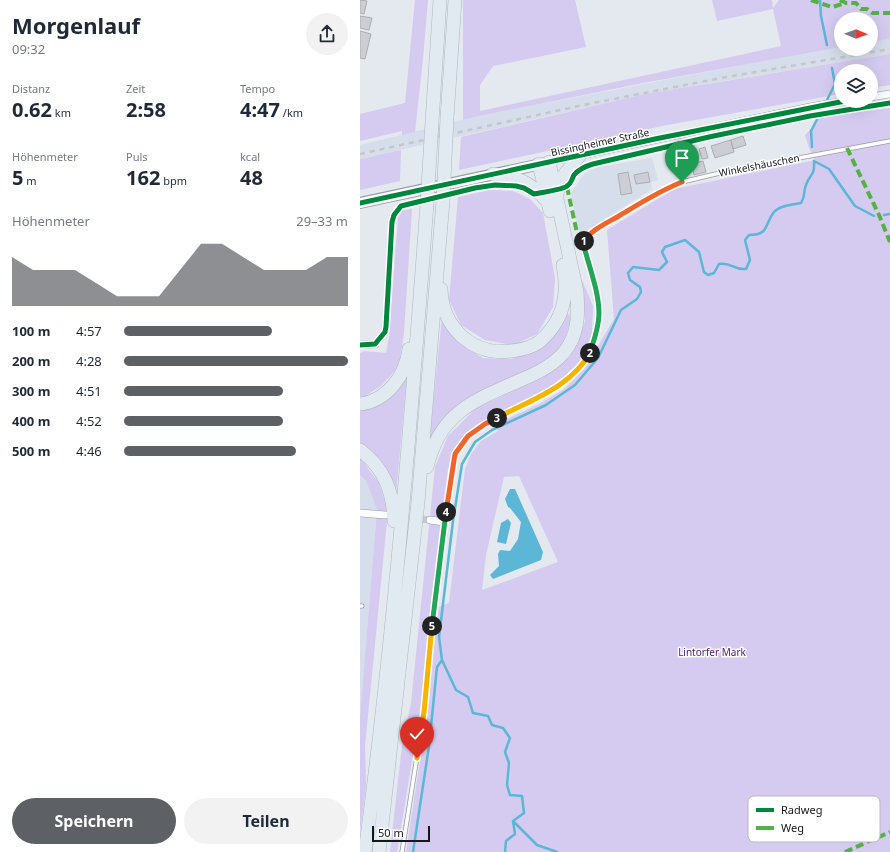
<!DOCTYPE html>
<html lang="de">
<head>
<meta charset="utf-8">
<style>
	body { margin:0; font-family:"Noto Sans",sans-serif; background:#f2f2f3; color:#1f2937; height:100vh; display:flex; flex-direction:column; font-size:15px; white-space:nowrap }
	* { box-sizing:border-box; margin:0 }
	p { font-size:13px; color:#747a83 }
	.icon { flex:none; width:22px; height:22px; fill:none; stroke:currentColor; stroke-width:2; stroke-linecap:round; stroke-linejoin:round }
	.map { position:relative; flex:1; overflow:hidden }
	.details { display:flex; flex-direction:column; background:#fff; width:360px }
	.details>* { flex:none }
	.needle { width:26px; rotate:91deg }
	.fabs { position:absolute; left:474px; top:12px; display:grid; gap:8px }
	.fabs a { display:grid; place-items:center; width:44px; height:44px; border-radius:50%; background:#fff; box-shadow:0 4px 16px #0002; font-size:20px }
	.scale { position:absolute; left:12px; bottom:10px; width:58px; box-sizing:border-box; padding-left:4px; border:2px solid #15171b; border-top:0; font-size:11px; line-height:14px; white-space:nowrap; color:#15171b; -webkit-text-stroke:3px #fff; paint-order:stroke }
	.pin { position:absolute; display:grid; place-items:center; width:34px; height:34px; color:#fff; margin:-41px -17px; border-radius:50% 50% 50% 0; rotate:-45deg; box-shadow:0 0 4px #0007 }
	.pin .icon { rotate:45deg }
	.km { position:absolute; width:20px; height:20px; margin:-10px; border-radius:50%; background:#222; color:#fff; font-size:11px; line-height:20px; text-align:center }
	.round { display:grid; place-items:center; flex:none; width:42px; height:42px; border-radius:21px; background:#f2f2f3 }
	.overview { display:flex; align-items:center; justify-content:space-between; height:68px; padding:0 12px }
	h1 { font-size:22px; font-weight:700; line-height:30px }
	.figures { display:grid; grid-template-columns:repeat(3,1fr); gap:6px; height:68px; padding:4px 12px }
	.figures div { display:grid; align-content:center }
	.figures b { font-size:20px; font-weight:700 }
	.figures small { font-size:11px; font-weight:400 }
	.figures p { font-size:11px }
	.chart { height:112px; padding:8px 12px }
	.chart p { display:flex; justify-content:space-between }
	.chart svg { width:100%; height:72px; margin-top:4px; fill:#5d6065; opacity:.7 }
	.primary-button { display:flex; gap:8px; margin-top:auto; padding:8px 12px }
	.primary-button a { flex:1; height:46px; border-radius:24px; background:#5d6065; color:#fff; font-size:16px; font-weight:700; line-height:46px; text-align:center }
	.primary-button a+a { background:#f2f2f3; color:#1f2937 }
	ul { padding:0 12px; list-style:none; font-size:13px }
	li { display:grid; grid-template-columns:64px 48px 1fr; align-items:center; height:30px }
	li i { height:10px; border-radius:5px; background:#5d6065 }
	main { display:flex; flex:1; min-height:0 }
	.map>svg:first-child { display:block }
	.built { fill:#d6ddeb }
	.green { fill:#d5caf0; fill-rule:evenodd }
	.water { fill:#5cb6d6 }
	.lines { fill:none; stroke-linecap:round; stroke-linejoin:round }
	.stream { stroke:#5cb6d6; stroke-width:2.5 }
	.building { fill:#ccced3; stroke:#abadb2 }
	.street-tunnel { stroke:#c5c9cf; stroke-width:7; stroke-dasharray:7 3.5; stroke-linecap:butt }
	.lane-casing { stroke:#999ca1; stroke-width:5 }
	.street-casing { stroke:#999ca1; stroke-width:8 }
	.secondary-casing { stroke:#999ca1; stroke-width:12 }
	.highway-casing { stroke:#adb5bf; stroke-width:14 }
	.lane { stroke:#fbfcfd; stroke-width:3.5 }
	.street { stroke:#fbfcfd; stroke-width:7 }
	.secondary { stroke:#fbfcfd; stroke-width:10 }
	.highway { stroke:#e2eaf1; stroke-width:13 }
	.rail { stroke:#c5c7c9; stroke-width:2.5; stroke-dasharray:5 5; stroke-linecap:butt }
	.highway-bridge-casing { stroke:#adb5bf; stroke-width:14; stroke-linecap:butt }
	.highway-bridge { stroke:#e2eaf1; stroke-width:13 }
	.quiet { stroke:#55b145; stroke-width:4; stroke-dasharray:8 4; stroke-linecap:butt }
	.cycleway-casing { stroke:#fff; stroke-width:8 }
	.cycleway { stroke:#00873e; stroke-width:5 }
	.split-1-casing { stroke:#fff; stroke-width:8 }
	.split-2-casing { stroke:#fff; stroke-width:8 }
	.split-3-casing { stroke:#fff; stroke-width:8 }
	.split-4-casing { stroke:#fff; stroke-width:8 }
	.split-5-casing { stroke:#fff; stroke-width:8 }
	.split-6-casing { stroke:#fff; stroke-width:8 }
	.split-1 { stroke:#f0652b; stroke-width:5 }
	.split-2 { stroke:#22a559; stroke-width:5 }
	.split-3 { stroke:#f5b400; stroke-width:5 }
	.split-4 { stroke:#f0652b; stroke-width:5 }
	.split-5 { stroke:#22a559; stroke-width:5 }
	.split-6 { stroke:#f5b400; stroke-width:5 }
	.labels { text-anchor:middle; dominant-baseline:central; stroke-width:3; stroke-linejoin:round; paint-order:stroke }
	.street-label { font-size:10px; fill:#15171b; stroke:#fff }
	.park-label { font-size:10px; fill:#491977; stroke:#fff }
	.key { fill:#fff; stroke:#b9b9bb; stroke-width:1 }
	.key-label { font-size:11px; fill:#15171b }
</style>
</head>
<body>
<main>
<section class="details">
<div class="overview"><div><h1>Morgenlauf</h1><p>09:32</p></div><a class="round"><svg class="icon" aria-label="share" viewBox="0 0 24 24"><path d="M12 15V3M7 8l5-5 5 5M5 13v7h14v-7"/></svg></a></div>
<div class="figures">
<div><p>Distanz</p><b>0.62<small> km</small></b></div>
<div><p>Zeit</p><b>2:58</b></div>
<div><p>Tempo</p><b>4:47<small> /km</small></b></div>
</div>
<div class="figures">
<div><p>Höhenmeter</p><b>5<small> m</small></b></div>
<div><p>Puls</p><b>162<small> bpm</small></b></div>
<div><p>kcal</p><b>48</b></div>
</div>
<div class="chart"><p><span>Höhenmeter</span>29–33 m</p>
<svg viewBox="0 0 160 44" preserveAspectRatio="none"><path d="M0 44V14L10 22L20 22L30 22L40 30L50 38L60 38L70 38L80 22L90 6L100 6L110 14L120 22L130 22L140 22L150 14L160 14V44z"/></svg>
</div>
<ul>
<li><b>100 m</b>4:57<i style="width:66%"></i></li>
<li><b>200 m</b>4:28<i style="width:100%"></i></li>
<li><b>300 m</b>4:51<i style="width:71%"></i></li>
<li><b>400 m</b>4:52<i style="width:71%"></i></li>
<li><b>500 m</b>4:46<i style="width:77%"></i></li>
</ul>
<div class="primary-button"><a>Speichern</a><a>Teilen</a></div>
</section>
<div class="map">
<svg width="530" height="852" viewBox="0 0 530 852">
	<rect width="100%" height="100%" fill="#e4e8ef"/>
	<path class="built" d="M530,39V54L363,81L211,111L0,159V145L119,116L423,57L481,47V49H511V42Z
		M292,158L298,180L291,182L292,189L223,233L218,230L211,193L225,173L239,167Z
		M0,475L6,481L17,508L0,717Z"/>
	<path class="green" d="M55,0H68L63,59L55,132L42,135V131L0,141V114L45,103Z
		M103,0H215L226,47L133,66L120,85V111L421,46L413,9L357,21L352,0H412L413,8L419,0H530V39L511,42V19H481V47L283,83L119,116L103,120Z
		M530,54V85L511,88V71H481V94L307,125L99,170L101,137L286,94Z
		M530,108V852H46L67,715L74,639L79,607L89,603L105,469L111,454L121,441L138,431L136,424L179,404L203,390L225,368L254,319L247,230L314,189L455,160L449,148L445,135L455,125L459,117ZM159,476L198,562L122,590L126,555L144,477Z
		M41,150L40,181L0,190V159Z
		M130,190L153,191L170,199L183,213L195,278L193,307L177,334L153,345L125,340L101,325L89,300L98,197Z
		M52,209L44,333L39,366L21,386L5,396L0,397V353L4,351L26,353L29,338L38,218L42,211Z
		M222,280L233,306L232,335L218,364L190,388L117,425L97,444L88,469L59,718L37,852H30L42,746L51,703L75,467L88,436L115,409L184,376L210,357L225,322Z
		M208,313L211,319L204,342L192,358L173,370L116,396L69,443L82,317L91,335L111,351L123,358L151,359L176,350L195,335Z
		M47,375L36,494L0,445V409Z
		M0,458L19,483L28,511L5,746L6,786L0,833V717L17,509L6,481L0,475Z"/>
	<path class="water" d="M150,489H155L183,552L181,560L133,579L130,575L139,566L138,554L140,550L150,551L158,539L161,522L150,508L148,507L145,499Z
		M148,519L151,523L146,544L137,542L141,523Z"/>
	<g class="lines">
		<path class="stream" d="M460,0L461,16L467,45
			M466,102L475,84L472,68
			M452,147L451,131L464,106
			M454,161L469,169L495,206L514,216
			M524,215L530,214
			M154,822L177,845L197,852
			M53,852L69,746L77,667L82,660
			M145,852L146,841L155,834L153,821L164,813L162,796L150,795L147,785L149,763L145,752L150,738L143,728L132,725L128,716L113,713L108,697L96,690L82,660L79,637L93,521L102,464L115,442L132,430L186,405L215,385L238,358L261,310L277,299L281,292L280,287L270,280L268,273L273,267L299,270L307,262L302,252L305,247L325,240L339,252L344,272L348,275L354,273L359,264C372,262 373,270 386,269L390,260L385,240L389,235C410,235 404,224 414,212C420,205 433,205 441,203C446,195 443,192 446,185C450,173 455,177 454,161"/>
	</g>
	<path class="building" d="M0,0L7,1L4,14L0,13Z
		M0,16L12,18L9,30L0,28Z
		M0,31L11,34L5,59L0,58Z
		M383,136L386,145L373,149L371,140Z
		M371,140L374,152L355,158L351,146Z
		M345,147L348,158L342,159L339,149Z
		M343,161L346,172L334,175L331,164Z
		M268,172L272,193L261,195L258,174Z
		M288,172L290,182L276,184L274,175Z"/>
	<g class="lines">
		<path class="street-tunnel" d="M39,517L70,520"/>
		<g class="lane-casing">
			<path id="lane" d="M0,606H2
				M42,852L64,712L71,633L84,522L95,454L108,436L125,424L191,392L218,369L229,354L236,334L239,313L237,296L223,246L224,241L227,236L305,189L322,182L364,172L530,141"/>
		</g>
		<g class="street-casing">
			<path id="street" d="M511,97L530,94
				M189,162L450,107L485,101
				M0,345L15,344
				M0,513L25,515
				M70,520L84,522"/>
		</g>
		<g class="secondary-casing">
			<path id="secondary" d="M0,203L186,163"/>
		</g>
		<g class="highway-casing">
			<path id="highway" d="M87,118L95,0
				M72,122L80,0
				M179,164L190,211
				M133,174C160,179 168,180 187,201
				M196,196L204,175L220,155
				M81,289C82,327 112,356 151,351C160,350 172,347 179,342C182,340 185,336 188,333C205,314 208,290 203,265
				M0,404C27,401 46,375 49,349
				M0,450C24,468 33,491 34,521
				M67,467C80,411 116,400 163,379C180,372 200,362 209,345C219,329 218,310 217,292L189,162
				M5,852C34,637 51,420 67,204
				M19,852L58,502L83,201"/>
		</g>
		<use href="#lane" class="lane"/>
		<use href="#street" class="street"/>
		<use href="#secondary" class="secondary"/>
		<use href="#highway" class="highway"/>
		<path class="rail" d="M0,154L223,105L361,78L530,49"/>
		<g class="highway-bridge-casing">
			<path id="highway-bridge" d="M83,201L87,118
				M67,204L72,122"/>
		</g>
		<use href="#highway-bridge" class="highway-bridge"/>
		<path class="quiet" d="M451,0L472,7L486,3
			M480,0L486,3H496L501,9H507L512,13H530
			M487,148L519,215L530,242
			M207,187L217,233L224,241
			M485,852L530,832"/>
		<g class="cycleway-casing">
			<path id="cycleway" d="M0,203L295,139L485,101
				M0,345L15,344L25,332L26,327L32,222L34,215L41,206L115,188L135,185L156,186L164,188L174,194C180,193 204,189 207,186C211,184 212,179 214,175C219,169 226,166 233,164L349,137L450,116L530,103"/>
		</g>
		<use href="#cycleway" class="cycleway"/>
	</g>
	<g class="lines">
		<g class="split-1-casing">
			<path id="split-1" d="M224,241C231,230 247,223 259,216C279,204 299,191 322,182"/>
		</g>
		<g class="split-2-casing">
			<path id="split-2" d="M224,241V246C229,267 239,291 239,314C239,327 234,340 230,353"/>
		</g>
		<g class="split-3-casing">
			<path id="split-3" d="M137,418C170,400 210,388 230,353"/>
		</g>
		<g class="split-4-casing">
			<path id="split-4" d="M86,512L95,454L108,436L125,424L137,418"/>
		</g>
		<g class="split-5-casing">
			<path id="split-5" d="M72,626L86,512"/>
		</g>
		<g class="split-6-casing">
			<path id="split-6" d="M57,758L64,712L72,626"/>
		</g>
		<use href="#split-1" class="split-1"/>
		<use href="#split-2" class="split-2"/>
		<use href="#split-3" class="split-3"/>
		<use href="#split-4" class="split-4"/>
		<use href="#split-5" class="split-5"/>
		<use href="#split-6" class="split-6"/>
	</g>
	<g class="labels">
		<g class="street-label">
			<text transform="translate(240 142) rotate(-12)">Bissingheimer Straße</text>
			<text transform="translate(399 165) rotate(-11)">Winkelshäuschen</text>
		</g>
		<g class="park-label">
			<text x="352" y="652">Lintorfer Mark</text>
		</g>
	</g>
	<rect x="388" y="796" width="132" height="46" rx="6" class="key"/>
	<rect x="396" y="808" width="18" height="4" fill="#00873e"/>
	<rect x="396" y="826" width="18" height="4" fill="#55b145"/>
	<g class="key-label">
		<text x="421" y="814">Radweg</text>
		<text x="421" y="832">Weg</text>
	</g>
</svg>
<div class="fabs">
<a><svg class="needle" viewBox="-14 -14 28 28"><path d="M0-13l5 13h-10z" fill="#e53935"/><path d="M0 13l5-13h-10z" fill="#747a83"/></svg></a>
<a><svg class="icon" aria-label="layers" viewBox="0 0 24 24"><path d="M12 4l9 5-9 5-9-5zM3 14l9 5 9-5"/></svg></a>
</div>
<div class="scale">50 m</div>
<div class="pin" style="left:322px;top:182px;background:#1e9e55"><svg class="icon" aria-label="arrive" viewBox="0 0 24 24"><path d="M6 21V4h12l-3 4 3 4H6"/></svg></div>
<div class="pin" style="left:57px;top:758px;background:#d93025"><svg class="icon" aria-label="check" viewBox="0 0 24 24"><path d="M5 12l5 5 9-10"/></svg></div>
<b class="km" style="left:224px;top:241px">1</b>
<b class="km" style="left:230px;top:353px">2</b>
<b class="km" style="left:137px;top:418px">3</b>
<b class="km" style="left:86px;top:512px">4</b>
<b class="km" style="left:72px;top:626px">5</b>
</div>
</main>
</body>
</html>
